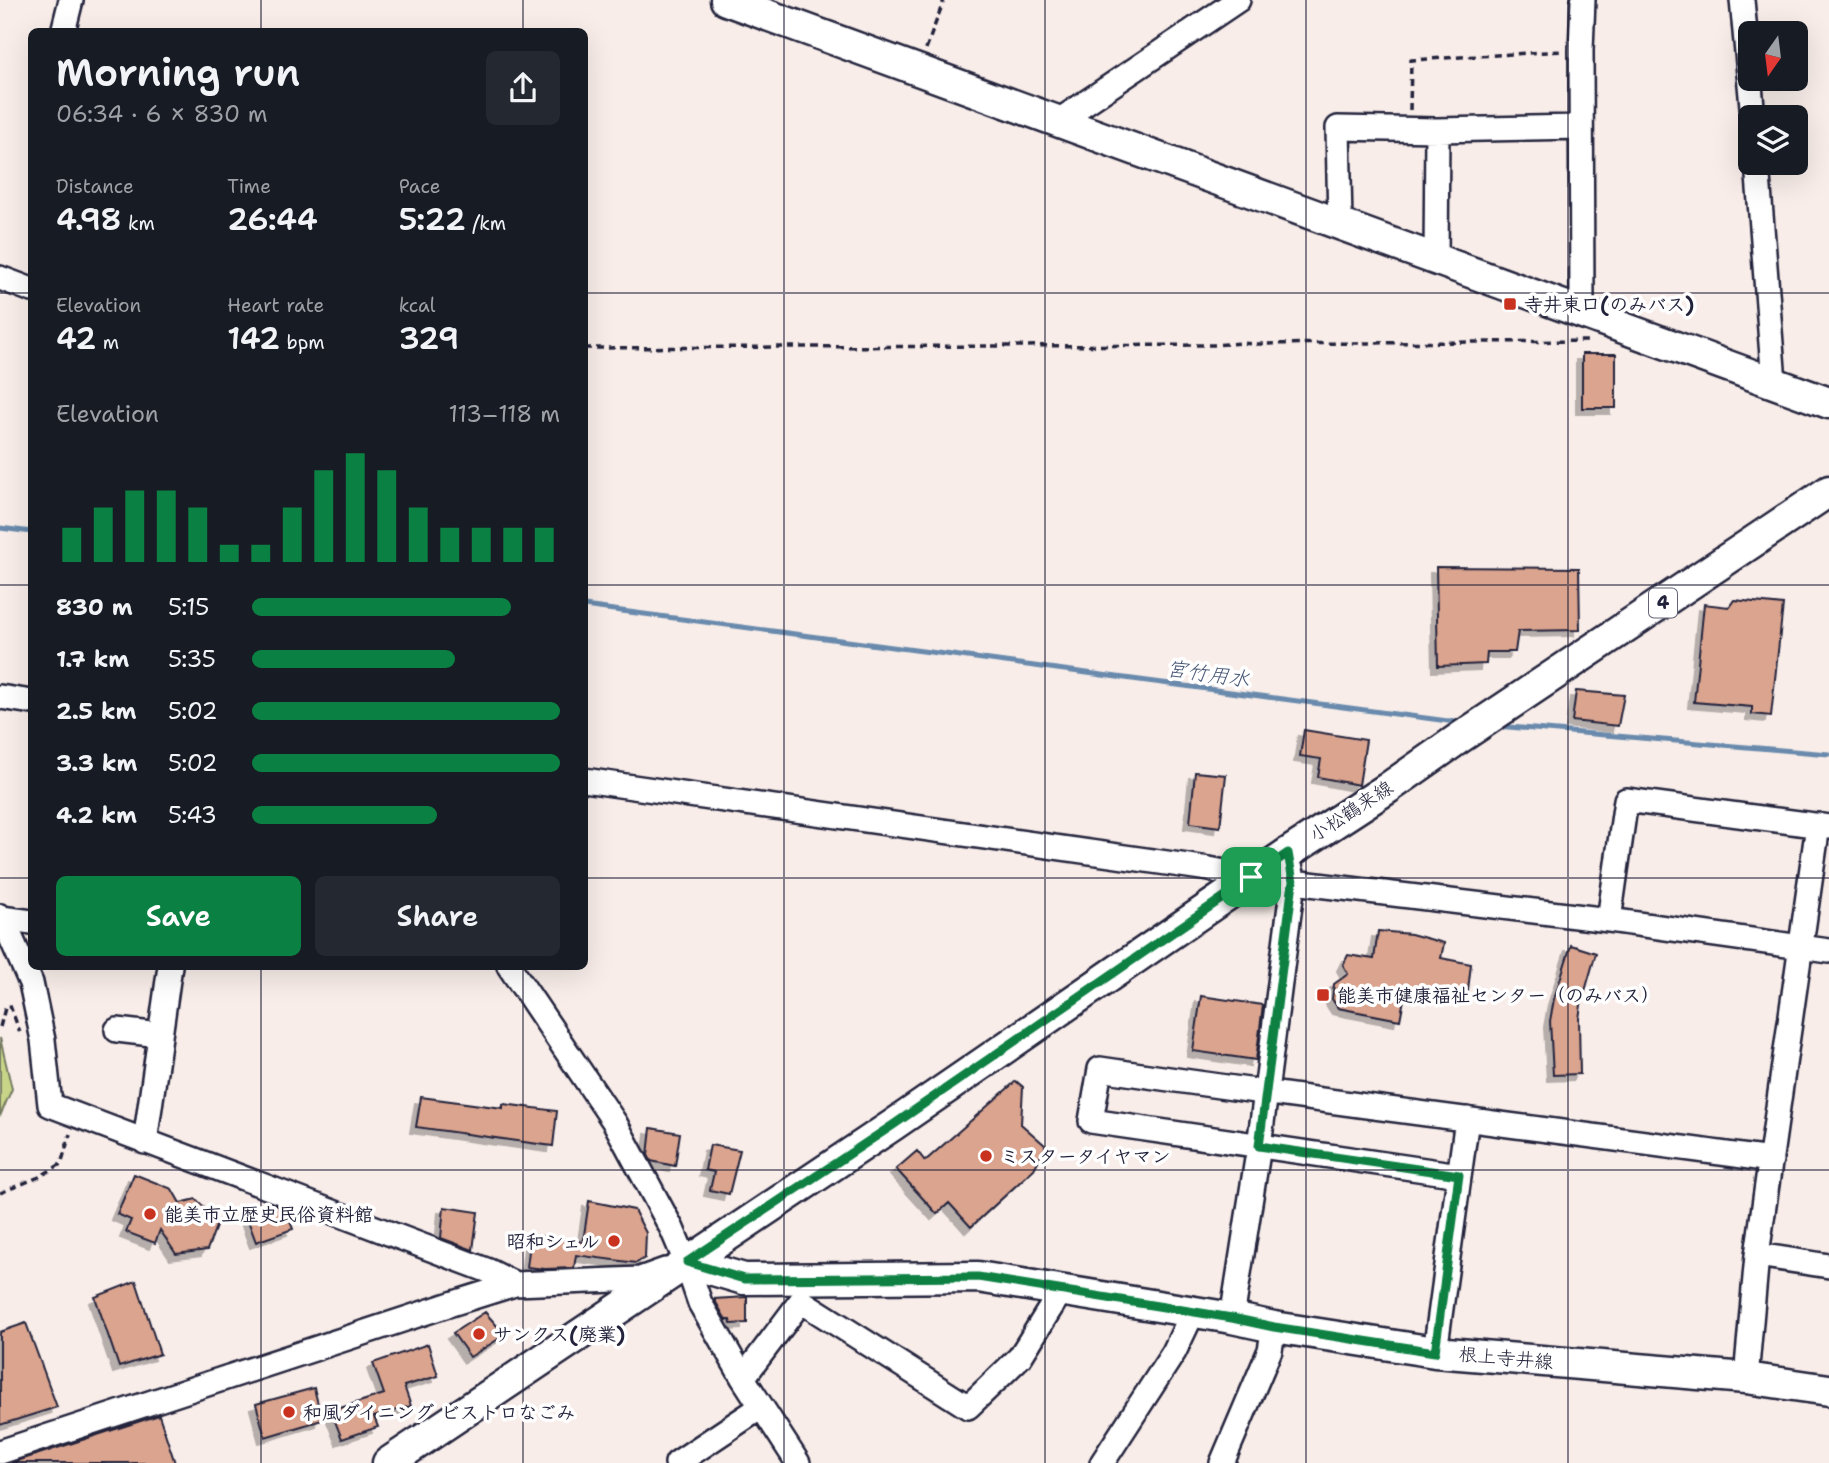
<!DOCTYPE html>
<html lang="en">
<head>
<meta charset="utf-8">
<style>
	body { margin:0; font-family:"Shantell Sans","Klee One",sans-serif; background:#242831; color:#f1f3f6; height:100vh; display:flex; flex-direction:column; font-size:26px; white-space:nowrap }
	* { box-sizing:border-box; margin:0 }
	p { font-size:23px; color:#9ea1a6 }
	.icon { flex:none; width:38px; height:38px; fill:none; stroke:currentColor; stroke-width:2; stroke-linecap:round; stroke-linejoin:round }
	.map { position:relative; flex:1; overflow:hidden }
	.details { position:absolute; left:28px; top:28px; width:560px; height:942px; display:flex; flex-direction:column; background:#171b24; border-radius:10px; box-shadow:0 7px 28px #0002 }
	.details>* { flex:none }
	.needle { width:46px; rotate:194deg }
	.buttons { position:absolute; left:1738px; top:21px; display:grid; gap:14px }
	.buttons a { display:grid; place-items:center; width:70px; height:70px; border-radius:10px; background:#171b24; box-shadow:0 7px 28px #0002; font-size:35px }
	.pin { position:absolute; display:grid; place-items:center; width:60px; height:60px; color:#fff; margin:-30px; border-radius:14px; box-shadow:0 4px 10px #0006 }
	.round { display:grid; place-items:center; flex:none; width:74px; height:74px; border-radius:10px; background:#242831 }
	.head { display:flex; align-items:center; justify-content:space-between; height:119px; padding:0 28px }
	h1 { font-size:38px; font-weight:600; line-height:52px }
	.stats { display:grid; grid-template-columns:repeat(3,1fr); gap:10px; height:119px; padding:7px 28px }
	.stats div { display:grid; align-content:center }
	.stats b { font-size:30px; font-weight:600 }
	.stats small { font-size:19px; font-weight:400 }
	.stats p { font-size:19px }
	.chart { height:196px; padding:14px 28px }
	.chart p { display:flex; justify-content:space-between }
	.chart svg { width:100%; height:126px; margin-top:7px; stroke:#0b8043; stroke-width:6 }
	.cta { display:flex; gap:14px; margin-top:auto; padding:14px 28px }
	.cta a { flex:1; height:80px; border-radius:10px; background:#0b8043; color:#fff; font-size:28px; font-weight:600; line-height:80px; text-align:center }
	.cta a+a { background:#242831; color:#f1f3f6 }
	ul { padding:0 28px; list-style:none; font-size:23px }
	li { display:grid; grid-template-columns:112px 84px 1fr; align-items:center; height:52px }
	li i { height:18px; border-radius:9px; background:#0b8043 }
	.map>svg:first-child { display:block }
	.green { fill:#c8d588; stroke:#757c62; stroke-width:2 }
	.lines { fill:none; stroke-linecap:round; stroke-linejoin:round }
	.stream { stroke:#698aac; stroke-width:5 }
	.building { fill:#daa48f; stroke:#22223b; stroke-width:2; filter:url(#shadow) }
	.minor-casing { stroke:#22223b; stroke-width:28 }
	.major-casing { stroke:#22223b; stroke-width:35 }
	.path { stroke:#22223b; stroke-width:3.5; stroke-dasharray:7 5; stroke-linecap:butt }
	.minor { stroke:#fff; stroke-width:23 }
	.major { stroke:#fff; stroke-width:30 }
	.route-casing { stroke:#fff; stroke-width:14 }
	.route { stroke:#0b8043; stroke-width:9 }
	.grid { fill:none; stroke:#22223b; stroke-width:2; stroke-opacity:0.55 }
	.poi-dot { fill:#c8321e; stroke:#fff; stroke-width:2.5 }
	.labels { text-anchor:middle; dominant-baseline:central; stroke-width:7; stroke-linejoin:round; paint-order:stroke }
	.shield { fill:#fff; stroke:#646476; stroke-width:2 }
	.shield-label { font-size:18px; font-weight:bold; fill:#22223b }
	.poi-label { font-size:19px; font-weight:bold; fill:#22223b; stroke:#fff; text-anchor:start }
	.street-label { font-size:19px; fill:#22223b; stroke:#fff }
	.water-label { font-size:21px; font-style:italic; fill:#465674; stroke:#fff }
</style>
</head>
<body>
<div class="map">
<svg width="1829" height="1463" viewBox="0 0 1829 1463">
	<defs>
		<filter id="shadow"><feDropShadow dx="-6" dy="6" stdDeviation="0" flood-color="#0004"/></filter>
	</defs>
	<rect width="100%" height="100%" fill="#f8ede9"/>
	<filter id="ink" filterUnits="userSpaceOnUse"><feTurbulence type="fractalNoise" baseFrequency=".0143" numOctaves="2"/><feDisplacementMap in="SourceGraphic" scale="14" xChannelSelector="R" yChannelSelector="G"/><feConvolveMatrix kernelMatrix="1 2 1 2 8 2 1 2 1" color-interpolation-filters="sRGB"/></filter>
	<g filter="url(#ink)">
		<path class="green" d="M0,1038L12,1089L0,1116Z"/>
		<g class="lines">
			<path class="stream" d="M0,528L32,532
				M584,606L1463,723
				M1497,726L1829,754"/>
		</g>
		<path class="building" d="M1582,354H1616V408H1582Z
			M1436,567L1579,568L1580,630L1518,631L1515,652H1487L1486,664L1438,666Z
			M1734,600L1783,605L1771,716L1752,714V707L1694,702L1704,604L1729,607Z
			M1576,691L1624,695L1618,726L1572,721Z
			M1304,730L1366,740L1359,785L1318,777L1321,759L1300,756Z
			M1195,772L1226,775L1220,827L1190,823Z
			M1378,931L1411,934L1444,943L1441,958L1471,964L1467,999L1406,989L1400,1020L1338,1008L1332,999L1334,984L1348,974L1343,965L1348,955L1374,959Z
			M1571,945L1596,953L1581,1005L1579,1019L1580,1074L1553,1075L1550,1021L1554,999Z
			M1201,996L1263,1005L1256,1060L1193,1051Z
			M1016,1081L1023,1087L1021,1124L1046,1146L1034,1169L971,1227L949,1203L937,1214L896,1169L917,1151L925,1161Z
			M421,1097L503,1108V1104L557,1111L553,1146L416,1127Z
			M651,1128L680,1133L675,1166L651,1161L648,1155Z
			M710,1145L740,1150L729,1194L710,1190L714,1172L705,1170Z
			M134,1174L172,1189L180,1203L196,1199L218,1221L207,1250L176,1254L160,1230L155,1243L126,1232L131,1220L117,1214Z
			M589,1201L634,1210L646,1233L645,1258L636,1263L576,1255L574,1268L545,1269L527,1267L531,1235L583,1242Z
			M271,1204L285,1209L293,1229L256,1242L246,1215Z
			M444,1207L478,1212L473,1250L441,1238Z
			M136,1281L160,1354L119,1367L95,1297Z
			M747,1297V1323L731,1324L730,1320H726L714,1299Z
			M485,1312L505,1335L470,1357L453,1333Z
			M26,1323L57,1407L0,1425V1332Z
			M428,1344L438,1376L404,1386L411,1406L374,1417L378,1427L342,1439L331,1411L384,1394L373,1363Z
			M314,1388L322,1420L265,1437L256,1404Z
			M159,1415L175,1463H11Z"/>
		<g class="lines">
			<g class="minor-casing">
				<path id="minor" d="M1583,0L1581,50L1582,305L1585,315
					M1742,0L1753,117
					M63,32L71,0
					M1057,122L1238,0
					M1757,163L1774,382
					M1340,224L1338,128L1437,130L1581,127
					M1436,259L1437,130
					M0,278L32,290
					M0,697L32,702
					M584,780L1209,869L1251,877
					M1293,882L1609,920L1829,951
					M0,916L5,924L31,983L43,1040L50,1105L489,1271L515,1284
					M1,918L32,922
					M1609,920L1626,800L1829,827
					M509,966L615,1123L672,1229L686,1262L700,1303L743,1378L798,1463
					M117,1030L160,1035
					M145,1142L170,966
					M1459,1175L1091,1121L1100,1069C1323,1102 1547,1129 1771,1160
					M1757,1255L1829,1266
					M1232,1318L1259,1146L1293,882L1291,869
					M1435,1352L1467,1119
					M743,1378L801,1301L968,1407L1020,1357L1061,1291
					M1746,1378L1757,1255L1818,825
					M0,1452L451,1304L515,1284L640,1279L665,1270
					M677,1463L761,1407
					M1102,1463L1174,1352L1193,1312
					M1222,1463L1270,1350L1274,1327"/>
			</g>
			<g class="major-casing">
				<path id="major" d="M726,0L1829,403
					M686,1262L744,1279L978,1277L1232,1318L1274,1327L1435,1352L1746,1378L1829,1390
					M388,1463L893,1125L1288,853L1388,788L1458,739L1829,491"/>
			</g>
			<path class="path" d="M926,49L944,0
				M1410,110L1411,60L1563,51
				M584,348L1215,345L1241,343L1254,344L1589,341
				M0,1027L5,1008L10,1006L20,1032
				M0,1193L39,1177L61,1164L70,1134"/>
			<use href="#minor" class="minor"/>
			<use href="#major" class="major"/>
		</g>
	</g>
	<g class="lines" filter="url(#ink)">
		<g class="route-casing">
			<path id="route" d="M1288,853L1293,882L1259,1146L1459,1175L1435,1352L1274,1327L1232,1318L978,1277L744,1279L687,1262L893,1125Z"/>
		</g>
		<use href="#route" class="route"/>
	</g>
	<path class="grid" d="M261,0V32M523,0V32M784,0V1463M1045,0V1463M1306,0V1463M1568,0V1463M0,293H32M584,293H1829M0,585H32M584,585H1829M0,878H32M584,878H1829M261,966V1463M523,966V1463M0,1170H1829"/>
	<g class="poi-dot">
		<rect x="1503" y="297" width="14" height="14" rx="3.5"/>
		<rect x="1316" y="988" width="14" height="14" rx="3.5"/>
		<circle cx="986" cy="1156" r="7"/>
		<circle cx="150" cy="1214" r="7"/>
		<circle cx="614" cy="1241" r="7"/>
		<circle cx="479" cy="1334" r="7"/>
		<circle cx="289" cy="1412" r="7"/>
	</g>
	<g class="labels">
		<rect class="shield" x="1649" y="588.5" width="28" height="29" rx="5"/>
		<g class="shield-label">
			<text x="1663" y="603">4</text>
		</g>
		<g class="poi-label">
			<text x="1524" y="304">寺井東口(のみバス)</text>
			<text x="1337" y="995">能美市健康福祉センター（のみバス）</text>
			<text x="1000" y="1156">ミスタータイヤマン</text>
			<text x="164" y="1214">能美市立歴史民俗資料館</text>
			<text x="600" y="1241" text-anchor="end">昭和シェル</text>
			<text x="493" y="1334">サンクス(廃業)</text>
			<text x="303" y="1412">和風ダイニング ビストロなごみ</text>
		</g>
		<g class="street-label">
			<text transform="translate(1351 811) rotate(-33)">小松鶴来線</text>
			<text transform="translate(1506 1358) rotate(5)">根上寺井線</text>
		</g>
		<g class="water-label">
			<text transform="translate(1208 674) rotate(8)">宮竹用水</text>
		</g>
	</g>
</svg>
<div class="buttons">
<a><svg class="needle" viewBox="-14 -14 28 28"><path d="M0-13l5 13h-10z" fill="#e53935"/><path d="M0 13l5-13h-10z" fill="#9ea1a6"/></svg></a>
<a><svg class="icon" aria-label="layers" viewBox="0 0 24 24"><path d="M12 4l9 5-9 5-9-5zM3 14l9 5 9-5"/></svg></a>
</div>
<div class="pin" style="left:1251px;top:877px;background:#1e9e55"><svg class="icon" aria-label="arrive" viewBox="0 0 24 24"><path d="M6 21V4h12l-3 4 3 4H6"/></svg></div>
<section class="details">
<div class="head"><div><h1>Morning run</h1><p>06:34 · 6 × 830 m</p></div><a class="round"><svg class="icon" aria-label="share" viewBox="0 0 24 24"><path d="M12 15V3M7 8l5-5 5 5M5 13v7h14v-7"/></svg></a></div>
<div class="stats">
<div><p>Distance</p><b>4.98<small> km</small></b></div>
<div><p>Time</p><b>26:44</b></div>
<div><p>Pace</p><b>5:22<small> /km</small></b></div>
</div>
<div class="stats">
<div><p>Elevation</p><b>42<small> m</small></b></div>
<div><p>Heart rate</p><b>142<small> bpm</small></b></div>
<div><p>kcal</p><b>329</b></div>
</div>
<div class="chart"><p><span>Elevation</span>113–118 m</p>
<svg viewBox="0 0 160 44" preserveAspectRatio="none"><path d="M5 44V32M15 44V25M25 44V19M35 44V19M45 44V25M55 44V38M65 44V38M75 44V25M85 44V12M95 44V6M105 44V12M115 44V25M125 44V32M135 44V32M145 44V32M155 44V32"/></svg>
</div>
<ul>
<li><b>830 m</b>5:15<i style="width:84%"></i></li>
<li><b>1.7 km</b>5:35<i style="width:66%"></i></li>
<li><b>2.5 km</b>5:02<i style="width:100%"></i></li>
<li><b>3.3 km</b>5:02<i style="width:100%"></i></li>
<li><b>4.2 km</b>5:43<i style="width:60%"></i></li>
</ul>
<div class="cta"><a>Save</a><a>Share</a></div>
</section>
</div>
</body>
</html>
